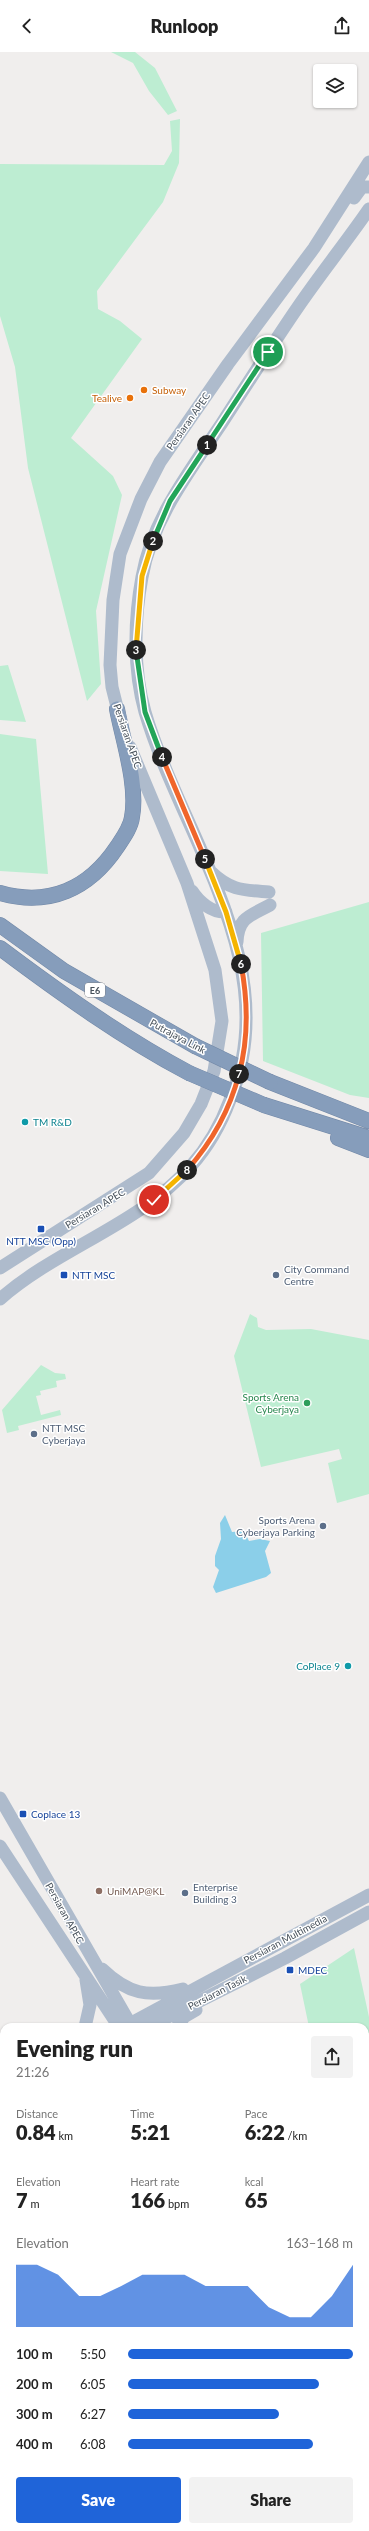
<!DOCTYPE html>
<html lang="en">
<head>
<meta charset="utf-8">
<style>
	body { margin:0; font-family:Lato,sans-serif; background:#f2f2f2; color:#222; height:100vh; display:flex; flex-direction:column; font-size:15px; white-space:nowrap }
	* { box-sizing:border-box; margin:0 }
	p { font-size:13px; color:#767676 }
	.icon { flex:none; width:22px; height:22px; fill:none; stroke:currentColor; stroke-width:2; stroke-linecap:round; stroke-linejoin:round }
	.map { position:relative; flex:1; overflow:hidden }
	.details { position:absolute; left:0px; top:1971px; width:369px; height:508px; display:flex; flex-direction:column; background:#fff; border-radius:12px 12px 0 0; box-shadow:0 1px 3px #0004 }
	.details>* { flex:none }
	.fabs { position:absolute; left:313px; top:12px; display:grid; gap:8px }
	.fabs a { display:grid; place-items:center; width:44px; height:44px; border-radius:4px; background:#fff; box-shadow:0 1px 3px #0004; font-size:20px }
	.pin { position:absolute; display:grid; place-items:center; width:34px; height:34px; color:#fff; margin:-17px; border:2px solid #fff; border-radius:50%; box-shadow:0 1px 4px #0007 }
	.km { position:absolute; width:20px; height:20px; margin:-10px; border-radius:50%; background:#222; color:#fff; font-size:11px; line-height:20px; text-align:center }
	.round { display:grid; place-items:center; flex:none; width:42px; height:42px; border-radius:4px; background:#f2f2f2 }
	.headline { display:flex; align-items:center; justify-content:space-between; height:68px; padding:0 16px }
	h1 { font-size:22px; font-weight:800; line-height:30px }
	.figures { display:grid; grid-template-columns:repeat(3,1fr); gap:6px; height:68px; padding:4px 16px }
	.figures div { display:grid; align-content:center }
	.figures b { font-size:20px; font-weight:800 }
	.figures small { font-size:11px; font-weight:400 }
	.figures p { font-size:11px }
	.chart { height:112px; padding:8px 16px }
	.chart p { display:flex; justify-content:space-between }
	.chart svg { width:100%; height:72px; margin-top:4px; fill:#1f64d9; opacity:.7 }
	.cta { display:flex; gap:8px; margin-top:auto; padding:8px 16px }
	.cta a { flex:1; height:46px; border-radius:4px; background:#1f64d9; color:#fff; font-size:16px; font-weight:800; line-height:46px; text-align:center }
	.cta a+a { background:#f2f2f2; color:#222 }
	ul { padding:0 16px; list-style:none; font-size:13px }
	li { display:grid; grid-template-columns:64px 48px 1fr; align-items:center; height:30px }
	li i { height:10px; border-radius:5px; background:#1f64d9 }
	header { display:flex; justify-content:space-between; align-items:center; height:52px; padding:0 16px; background:#fff; font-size:18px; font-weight:800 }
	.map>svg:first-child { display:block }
	.green { fill:#bdedd2 }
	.water { fill:#8bcfe9 }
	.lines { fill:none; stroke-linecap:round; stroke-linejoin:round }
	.highway-casing { stroke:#7288a7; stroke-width:16 }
	.minor { stroke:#bec7cf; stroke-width:10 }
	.major { stroke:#aebbcc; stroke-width:13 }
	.highway { stroke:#869dbb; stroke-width:15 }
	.highway-bridge-casing { stroke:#7288a7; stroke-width:16; stroke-linecap:butt }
	.highway-bridge { stroke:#869dbb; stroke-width:15 }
	.split-1-casing { stroke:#fff; stroke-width:8 }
	.split-2-casing { stroke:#fff; stroke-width:8 }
	.split-3-casing { stroke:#fff; stroke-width:8 }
	.split-4-casing { stroke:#fff; stroke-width:8 }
	.split-5-casing { stroke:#fff; stroke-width:8 }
	.split-6-casing { stroke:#fff; stroke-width:8 }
	.split-7-casing { stroke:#fff; stroke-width:8 }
	.split-8-casing { stroke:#fff; stroke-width:8 }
	.split-9-casing { stroke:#fff; stroke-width:8 }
	.split-1 { stroke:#22a559; stroke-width:5 }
	.split-2 { stroke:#22a559; stroke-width:5 }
	.split-3 { stroke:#f5b400; stroke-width:5 }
	.split-4 { stroke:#22a559; stroke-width:5 }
	.split-5 { stroke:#f0652b; stroke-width:5 }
	.split-6 { stroke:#f5b400; stroke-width:5 }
	.split-7 { stroke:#f0652b; stroke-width:5 }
	.split-8 { stroke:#f0652b; stroke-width:5 }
	.split-9 { stroke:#f5b400; stroke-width:5 }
	.food-dot { fill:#e8710a; stroke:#fff; stroke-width:1.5 }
	.culture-dot { fill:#0f9aa8; stroke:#fff; stroke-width:1.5 }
	.transit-dot { fill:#1a4fb4; stroke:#fff; stroke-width:1.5 }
	.service-dot { fill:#5c6f8a; stroke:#fff; stroke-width:1.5 }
	.leisure-dot { fill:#2e9e5b; stroke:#fff; stroke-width:1.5 }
	.education-dot { fill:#8d6e63; stroke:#fff; stroke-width:1.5 }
	.labels { text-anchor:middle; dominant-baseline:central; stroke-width:3; stroke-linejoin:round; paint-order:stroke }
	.shield { fill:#fff; stroke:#7e848c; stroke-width:1 }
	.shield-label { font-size:9px; font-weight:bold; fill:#46505a }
	.food-label { font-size:10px; fill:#c56008; stroke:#fff; text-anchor:start }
	.street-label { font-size:10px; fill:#46505a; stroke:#fff }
	.culture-label { font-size:10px; fill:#0d838f; stroke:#fff; text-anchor:start }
	.transit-label { font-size:10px; fill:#164399; stroke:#fff; text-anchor:start }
	.service-label { font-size:10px; fill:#4e5e75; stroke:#fff; text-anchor:start }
	.leisure-label { font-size:10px; fill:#27864d; stroke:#fff; text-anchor:end }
	.education-label { font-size:10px; fill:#785e54; stroke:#fff; text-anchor:start }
</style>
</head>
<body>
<header><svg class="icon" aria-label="back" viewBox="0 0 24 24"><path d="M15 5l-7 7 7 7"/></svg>Runloop<svg class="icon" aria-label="share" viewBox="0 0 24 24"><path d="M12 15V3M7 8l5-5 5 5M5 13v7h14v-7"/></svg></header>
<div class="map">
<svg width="369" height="2479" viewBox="0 0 369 2479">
	<rect width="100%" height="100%" fill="#f0eeed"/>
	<path class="green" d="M111,0H135L155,16L177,59L168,63L149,39L133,11Z
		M180,67L179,111L163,150L97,239L98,257L120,269L142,287L71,386L113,424L122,443L96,559L101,632L87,649L28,416L15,315L0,264V112L164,113L172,99L170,69Z
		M8,613L26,670L0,668V614Z
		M0,682L36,687L48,822L0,819Z
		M369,850V1046L350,1043L263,1009L261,881Z
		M250,1262L257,1266L258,1275L266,1278L311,1277L369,1288V1442L337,1451L328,1411L342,1407L339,1397L261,1415L234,1304Z
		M41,1313L55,1321L65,1322L66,1327L56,1329L57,1335L40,1339L41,1343L36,1344L41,1363L60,1358L61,1363L18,1374L19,1378L7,1381L2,1358Z
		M354,1896L369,1965V2257L365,2238V1975H309L300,1932Z"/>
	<path class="water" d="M225,1463L232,1480L244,1479L249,1489L260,1487L270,1489L265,1499L271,1521L266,1525L216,1541L213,1535L219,1518L215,1514V1504L221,1487L220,1471Z"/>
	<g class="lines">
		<g class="highway-casing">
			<path id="highway" d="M0,841C49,855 89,837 117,795C123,786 131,775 132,765C138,733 123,689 117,657
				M0,873L64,919L195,994
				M0,896C60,941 123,986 189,1021
				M270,1030L369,1069
				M264,1053L369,1086
				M338,1086L369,1098"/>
		</g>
		<path class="minor" d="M0,2446L4,2443"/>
		<path class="major" d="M354,146L362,135H369
			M120,667L112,635L110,613L113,548L120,502L141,447L160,410L228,312L314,196L369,110
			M211,820C231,839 243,838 269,840
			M192,839C199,850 212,861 226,860
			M237,890C238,865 250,864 270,853
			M0,1216L149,1121L184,1081L201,1052L214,1019L222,969L215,918L187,831L130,695
			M0,1247C58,1196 139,1173 191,1114C208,1095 221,1072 230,1048C286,913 182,785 145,660C133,617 134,568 142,525C152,467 190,419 222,371C248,331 273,291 300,252C322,220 347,189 369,157
			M0,1746L132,1975
			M0,1794L119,1975
			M102,1917C128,1942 148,1946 183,1937
			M85,1975L90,1953L86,1928
			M124,1975L369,1843
			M148,1975L285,1906L369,1860
			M177,1975L184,1965L196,1958
			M0,2038L4,2036
			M0,2054L4,2052
			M272,2475V2479
			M285,2479V2475"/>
		<use href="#highway" class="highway"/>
		<g class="highway-bridge-casing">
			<path id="highway-bridge" d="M195,994L270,1030
				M189,1021L264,1053"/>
		</g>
		<use href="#highway-bridge" class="highway-bridge"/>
	</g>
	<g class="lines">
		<g class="split-1-casing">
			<path id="split-1" d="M207,393L268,300"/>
		</g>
		<g class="split-2-casing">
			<path id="split-2" d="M153,489L170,449L207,393"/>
		</g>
		<g class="split-3-casing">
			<path id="split-3" d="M136,598L142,524L153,489"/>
		</g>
		<g class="split-4-casing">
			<path id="split-4" d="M136,598L145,660L162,705"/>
		</g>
		<g class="split-5-casing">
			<path id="split-5" d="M162,705L205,807"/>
		</g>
		<g class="split-6-casing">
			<path id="split-6" d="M205,807L226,860L241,912"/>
		</g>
		<g class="split-7-casing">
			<path id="split-7" d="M239,1022C249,985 248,949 241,912"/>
		</g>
		<g class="split-8-casing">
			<path id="split-8" d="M187,1118C211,1091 230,1057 239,1022"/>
		</g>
		<g class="split-9-casing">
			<path id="split-9" d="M154,1148L187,1118"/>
		</g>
		<use href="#split-1" class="split-1"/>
		<use href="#split-2" class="split-2"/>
		<use href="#split-3" class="split-3"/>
		<use href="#split-4" class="split-4"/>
		<use href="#split-5" class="split-5"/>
		<use href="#split-6" class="split-6"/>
		<use href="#split-7" class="split-7"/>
		<use href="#split-8" class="split-8"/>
		<use href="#split-9" class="split-9"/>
	</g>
	<g class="food-dot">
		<circle cx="144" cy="338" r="4"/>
		<circle cx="130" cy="346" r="4"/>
	</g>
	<g class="culture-dot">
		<circle cx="25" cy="1070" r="4"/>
		<circle cx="348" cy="1614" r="4"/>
	</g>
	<g class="transit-dot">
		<rect x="37" y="1173" width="8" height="8" rx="2"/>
		<rect x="60" y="1219" width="8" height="8" rx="2"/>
		<rect x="19" y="1758" width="8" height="8" rx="2"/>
		<rect x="286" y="1914" width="8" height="8" rx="2"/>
	</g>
	<g class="service-dot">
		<circle cx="276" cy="1223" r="4"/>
		<circle cx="34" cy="1382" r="4"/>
		<circle cx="323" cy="1474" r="4"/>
		<circle cx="185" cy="1841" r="4"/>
	</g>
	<circle class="leisure-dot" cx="307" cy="1351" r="4"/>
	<circle class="education-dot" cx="99" cy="1839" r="4"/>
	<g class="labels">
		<rect class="shield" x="85" y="931" width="20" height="14" rx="3"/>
		<g class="shield-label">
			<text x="95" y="938">E6</text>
		</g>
		<g class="food-label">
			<text x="152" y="338">Subway</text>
			<text x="122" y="346" text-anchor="end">Tealive</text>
		</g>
		<g class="street-label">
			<text transform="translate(188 369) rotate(-55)">Persiaran APEC</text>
			<text transform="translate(128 684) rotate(71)">Persiaran APEC</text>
			<text transform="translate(178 984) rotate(28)">Putrajaya Link</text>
			<text transform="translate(95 1156) rotate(-31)">Persiaran APEC</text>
			<text transform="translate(65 1861) rotate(61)">Persiaran APEC</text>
			<text transform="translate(285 1887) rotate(-28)">Persiaran Multimedia</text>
			<text transform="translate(217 1940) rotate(-27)">Persiaran Tasik</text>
		</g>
		<g class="culture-label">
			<text x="33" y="1070">TM R&amp;D</text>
			<text x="340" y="1614" text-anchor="end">CoPlace 9</text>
		</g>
		<g class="transit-label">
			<text x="41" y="1189" text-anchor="middle">NTT MSC (Opp)</text>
			<text x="72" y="1223">NTT MSC</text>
			<text x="31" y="1762">Coplace 13</text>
			<text x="298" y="1918">MDEC</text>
		</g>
		<g class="service-label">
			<text x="284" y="1217">City Command<tspan x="284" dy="12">Centre</tspan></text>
			<text x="42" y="1376">NTT MSC<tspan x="42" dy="12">Cyberjaya</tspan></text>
			<text x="315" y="1468" text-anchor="end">Sports Arena<tspan x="315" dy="12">Cyberjaya Parking</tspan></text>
			<text x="193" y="1835">Enterprise<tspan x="193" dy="12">Building 3</tspan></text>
		</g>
		<g class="leisure-label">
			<text x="299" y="1345">Sports Arena<tspan x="299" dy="12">Cyberjaya</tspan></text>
		</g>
		<g class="education-label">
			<text x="107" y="1839">UniMAP@KL</text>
		</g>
	</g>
</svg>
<div class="fabs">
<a><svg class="icon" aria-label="layers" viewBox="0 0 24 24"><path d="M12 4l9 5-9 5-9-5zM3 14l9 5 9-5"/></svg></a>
</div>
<div class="pin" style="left:268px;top:300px;background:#1e9e55"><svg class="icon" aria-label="arrive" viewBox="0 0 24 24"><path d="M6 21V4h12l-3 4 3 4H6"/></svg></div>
<div class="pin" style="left:154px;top:1148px;background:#d93025"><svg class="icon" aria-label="check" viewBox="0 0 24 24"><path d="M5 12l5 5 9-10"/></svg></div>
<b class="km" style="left:207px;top:393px">1</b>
<b class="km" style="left:153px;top:489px">2</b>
<b class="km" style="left:136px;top:598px">3</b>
<b class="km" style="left:162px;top:705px">4</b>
<b class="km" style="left:205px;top:807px">5</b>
<b class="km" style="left:241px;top:912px">6</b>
<b class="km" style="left:239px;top:1022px">7</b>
<b class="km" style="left:187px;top:1118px">8</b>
<section class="details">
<div class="headline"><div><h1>Evening run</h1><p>21:26</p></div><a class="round"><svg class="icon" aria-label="share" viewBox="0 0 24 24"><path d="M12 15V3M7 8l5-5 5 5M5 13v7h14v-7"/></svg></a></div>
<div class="figures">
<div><p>Distance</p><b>0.84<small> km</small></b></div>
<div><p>Time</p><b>5:21</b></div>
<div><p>Pace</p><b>6:22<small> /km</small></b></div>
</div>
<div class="figures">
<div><p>Elevation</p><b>7<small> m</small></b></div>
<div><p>Heart rate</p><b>166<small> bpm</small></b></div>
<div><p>kcal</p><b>65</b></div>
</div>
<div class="chart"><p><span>Elevation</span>163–168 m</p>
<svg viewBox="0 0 160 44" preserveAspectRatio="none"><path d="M0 44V6L10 6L20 12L30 25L40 25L50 19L60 12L70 12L80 12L90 19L100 19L110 19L120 32L130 38L140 38L150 25L160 6V44z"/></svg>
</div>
<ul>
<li><b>100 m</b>5:50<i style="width:100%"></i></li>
<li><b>200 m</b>6:05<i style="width:85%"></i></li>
<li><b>300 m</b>6:27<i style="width:67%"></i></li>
<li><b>400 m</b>6:08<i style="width:82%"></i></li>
</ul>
<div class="cta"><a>Save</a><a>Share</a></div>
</section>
</div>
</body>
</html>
